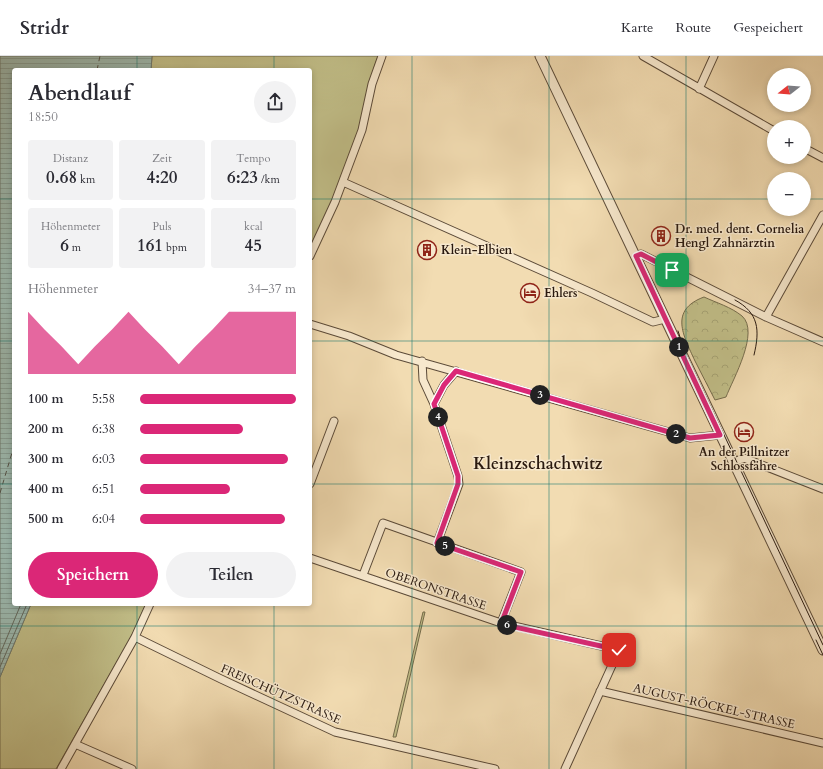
<!DOCTYPE html>
<html lang="de">
<head>
<meta charset="utf-8">
<style>
	body { margin:0; font-family:Cardo,serif; background:#f2f2f3; color:#2b2b33; height:100vh; display:flex; flex-direction:column; font-size:15px; white-space:nowrap }
	* { box-sizing:border-box; margin:0 }
	p { font-size:13px; color:#7c7c81 }
	.icon { flex:none; width:22px; height:22px; fill:none; stroke:currentColor; stroke-width:2; stroke-linecap:round; stroke-linejoin:round }
	.map { position:relative; flex:1; overflow:hidden }
	.sheet { position:absolute; left:12px; top:12px; width:300px; height:538px; display:flex; flex-direction:column; background:#fff; border-radius:4px; box-shadow:0 2px 6px #0003 }
	.sheet>* { flex:none }
	.needle { width:26px; rotate:253deg }
	.buttons { position:absolute; left:767px; top:12px; display:grid; gap:8px }
	.buttons a { display:grid; place-items:center; width:44px; height:44px; border-radius:50%; background:#fff; box-shadow:0 2px 6px #0003; font-size:20px }
	.pin { position:absolute; display:grid; place-items:center; width:34px; height:34px; color:#fff; margin:-17px; border-radius:8px; box-shadow:0 2px 6px #0006 }
	.km { position:absolute; width:20px; height:20px; margin:-10px; border-radius:50%; background:#222; color:#fff; font-size:11px; line-height:20px; text-align:center }
	.round { display:grid; place-items:center; flex:none; width:42px; height:42px; border-radius:21px; background:#f2f2f3 }
	.head { display:flex; align-items:center; justify-content:space-between; height:68px; padding:0 16px }
	h1 { font-size:22px; font-weight:600; line-height:30px }
	.metrics { display:grid; grid-template-columns:repeat(3,1fr); gap:6px; height:68px; padding:4px 16px }
	.metrics div { display:grid; align-content:center; border-radius:4px; background:#f2f2f3; text-align:center }
	.metrics b { font-size:17px; font-weight:600 }
	.metrics small { font-size:11px; font-weight:400 }
	.metrics p { font-size:11px }
	.chart { height:112px; padding:8px 16px }
	.chart p { display:flex; justify-content:space-between }
	.chart svg { width:100%; height:72px; margin-top:4px; fill:#db2777; opacity:.7 }
	.cta { display:flex; gap:8px; margin-top:auto; padding:8px 16px }
	.cta a { flex:1; height:46px; border-radius:24px; background:#db2777; color:#fff; font-size:16px; font-weight:600; line-height:46px; text-align:center }
	.cta a+a { background:#f2f2f3; color:#2b2b33 }
	ul { padding:0 16px; list-style:none; font-size:13px }
	li { display:grid; grid-template-columns:64px 48px 1fr; align-items:center; height:30px }
	li i { height:10px; border-radius:5px; background:#db2777 }
	header { display:flex; align-items:center; gap:24px; box-sizing:border-box; height:56px; padding:0 20px; background:#fff; border-bottom:1px solid #e1e1e2 }
	header strong { font-size:19px }
	nav { display:flex; gap:22px; margin-inline-start:auto; font-size:14px }
	.map>svg:first-child { display:block }
	.grass { fill:#c1be88; stroke:#756c4c }
	.park { fill:url(#park-crowns); stroke:#756c4c }
	.water { fill:url(#water-rules); stroke:#6e7a70 }
	.lines { fill:none; stroke-linecap:round; stroke-linejoin:round }
	.shore { stroke:#626a60; stroke-width:1 }
	.ferry { stroke:#515148; stroke-width:1; stroke-dasharray:5 4; stroke-linecap:butt }
	.minor-casing { stroke:#5b4a38; stroke-width:9 }
	.tertiary-casing { stroke:#5b4a38; stroke-width:11 }
	.minor { stroke:#f7e8cd; stroke-width:7 }
	.tertiary { stroke:#f7e8cd; stroke-width:9 }
	.tram { stroke:#29190f; stroke-width:1 }
	.route-casing { stroke:#fff; stroke-width:8 }
	.route { stroke:#db2777; stroke-width:5 }
	.grid { fill:none; stroke:#0f766e; stroke-width:1; stroke-opacity:0.55 }
	.labels { text-anchor:middle; dominant-baseline:central; stroke-width:3; stroke-linejoin:round; paint-order:stroke }
	.poi-label { font-size:12px; font-weight:bold; fill:#29190f; stroke:#f7e8cd; text-anchor:start }
	.street-label { font-size:12px; fill:#29190f; stroke:#f7e8cd }
	.district-label { font-size:16px; font-weight:bold; fill:#29190f; stroke:#f7e8cd }
</style>
</head>
<body>
<header>
<strong>Stridr</strong>
<nav><a>Karte</a><a>Route</a><a>Gespeichert</a></nav>
</header>
<div class="map">
<svg width="823" height="713" viewBox="0 0 823 713">
	<defs>
		<pattern id="park-crowns" width="20" height="18" patternUnits="userSpaceOnUse"><rect width="20" height="18" fill="#c1be88"/><path d="M2 6a3 3 0 1 1 6 0M12 15a3 3 0 1 1 6 0" fill="none" stroke="#a6a374"/></pattern>
		<pattern id="water-rules" width="6" height="5" patternUnits="userSpaceOnUse"><rect width="6" height="5" fill="#9cbab1"/><path d="M0 2.5h6" fill="none" stroke="#869f97"/></pattern>
	</defs>
	<rect width="100%" height="100%" fill="#f2dcb2"/>
	<filter id="stains"><feTurbulence type="fractalNoise" baseFrequency=".005" numOctaves="4"/><feColorMatrix values="0 0 0 0 .2 0 0 0 0 .09 0 0 0 0 .02 0 0 0 .5 -.17"/></filter>
	<radialGradient id="worn" r=".72"><stop offset=".6" stop-color="#630" stop-opacity="0"/><stop offset="1" stop-color="#630" stop-opacity=".3"/></radialGradient>
	<path class="grass" d="M152,0H378C369,24 366,49 359,74C347,115 327,154 310,193V14H151Z
		M31,548H146L131,581L56,713H0V621Z
		M423,556H425L396,681H393Z"/>
	<path class="park" d="M704,241C717,247 731,251 742,260C760,276 733,323 726,341L715,344C708,331 702,318 695,305C683,279 669,254 704,241Z"/>
	<path class="water" d="M0,0H152L151,14H14V548H31L0,621Z"/>
	<g class="lines">
		<path class="shore" d="M0,598L21,548
			M0,611L27,548"/>
		<path class="ferry" d="M97,14L100,0
			M0,437L14,390"/>
		<g class="minor-casing">
			<path id="minor" d="M643,0L774,75
				M699,33L714,0
				M804,92L823,102
				M343,126L592,237L653,266L665,263
				M310,200L335,146L362,74L372,28L382,0
				M636,200L641,198L766,261L823,286
				M766,261L823,159
				M310,268L349,280L396,299L690,382L720,379
				M422,305L423,324L434,348L458,420L459,428L437,487
				M434,348L444,329L456,315
				M734,406L744,402L823,433
				M310,428L334,365
				M310,502L501,567L619,594L565,713
				M363,519L383,467L521,516L501,567
				M135,581L221,623L335,676L495,713
				M600,635L823,687
				M75,688L132,713
				M61,713L135,581L150,548"/>
		</g>
		<g class="tertiary-casing">
			<path id="tertiary" d="M540,0L823,594"/>
		</g>
		<use href="#minor" class="minor"/>
		<use href="#tertiary" class="tertiary"/>
		<path class="tram" d="M735,244C759,257 760,274 754,299
			M678,275L685,296L823,589
			M816,584L823,599"/>
	</g>
	<g class="lines">
		<g class="route-casing">
			<path id="route" d="M619,594L501,568L521,516L437,487L458,428V420L434,348L444,329L456,315L690,382L720,379L636,200L641,198L672,214"/>
		</g>
		<use href="#route" class="route"/>
	</g>
	<path class="grid" d="M137,0V14M274,0V14M412,0V713M549,0V713M686,0V713M0,143H14M310,143H774M804,143H823M0,285H14M310,285H823M0,428H14M310,428H823M137,548V713M274,548V713M0,570H823"/>
	<defs>
		<g id="building-ring" transform="scale(1)"><circle r="9.5" fill="#f7e8cd" stroke="#8f2418" stroke-width="1.5"/><path d="M-4-6H4V6H1V3H-1V6H-4ZM-2.5-4.3h1.7v1.8h-1.7ZM.8-4.3h1.7v1.8H.8ZM-2.5-1h1.7V.8h-1.7ZM.8-1h1.7V.8H.8Z" fill="#8f2418"/></g>
		<g id="hotel-ring" transform="scale(1)"><circle r="9.5" fill="#f7e8cd" stroke="#8f2418" stroke-width="1.5"/><path d="M-6-4.5h1.5V1H6V5H4.5V3h-9V5H-6ZM-4 0a1.8 1.8 0 1 1 3.6 0ZM.5 0V-2.5h3Q6-2.5 6 0Z" fill="#8f2418"/></g>
	</defs>
	<g fill-rule="evenodd">
		<use href="#building-ring" x="661" y="180"/>
		<use href="#building-ring" x="427" y="194"/>
		<use href="#hotel-ring" x="530" y="237"/>
		<use href="#hotel-ring" x="744" y="376"/>
	</g>
	<g class="labels">
		<g class="poi-label">
			<text x="675" y="173">Dr. med. dent. Cornelia<tspan x="675" dy="14">Hengl Zahnärztin</tspan></text>
			<text x="441" y="194">Klein-Elbien</text>
			<text x="544" y="237">Ehlers</text>
			<text x="744" y="396" text-anchor="middle">An der Pillnitzer<tspan x="744" dy="14">Schlossfähre</tspan></text>
		</g>
		<g class="street-label">
			<text transform="translate(436 533) rotate(19)">OBERONSTRASSE</text>
			<text transform="translate(281 638) rotate(24)">FREISCHÜTZSTRASSE</text>
			<text transform="translate(714 650) rotate(13)">AUGUST-RÖCKEL-STRASSE</text>
		</g>
		<g class="district-label">
			<text x="538" y="408">Kleinzschachwitz</text>
		</g>
	</g>
	<rect width="100%" height="100%" filter="url(#stains)"/>
	<rect width="100%" height="100%" fill="url(#worn)"/>
</svg>
<div class="buttons">
<a><svg class="needle" viewBox="-14 -14 28 28"><path d="M0-13l5 13h-10z" fill="#e53935"/><path d="M0 13l5-13h-10z" fill="#7c7c81"/></svg></a>
<a>+</a>
<a>−</a>
</div>
<div class="pin" style="left:672px;top:214px;background:#1e9e55"><svg class="icon" aria-label="arrive" viewBox="0 0 24 24"><path d="M6 21V4h12l-3 4 3 4H6"/></svg></div>
<div class="pin" style="left:619px;top:594px;background:#d93025"><svg class="icon" aria-label="check" viewBox="0 0 24 24"><path d="M5 12l5 5 9-10"/></svg></div>
<b class="km" style="left:679px;top:291px">1</b>
<b class="km" style="left:676px;top:378px">2</b>
<b class="km" style="left:540px;top:339px">3</b>
<b class="km" style="left:438px;top:361px">4</b>
<b class="km" style="left:445px;top:490px">5</b>
<b class="km" style="left:507px;top:569px">6</b>
<section class="sheet">
<div class="head"><div><h1>Abendlauf</h1><p>18:50</p></div><a class="round"><svg class="icon" aria-label="share" viewBox="0 0 24 24"><path d="M12 15V3M7 8l5-5 5 5M5 13v7h14v-7"/></svg></a></div>
<div class="metrics">
<div><p>Distanz</p><b>0.68<small> km</small></b></div>
<div><p>Zeit</p><b>4:20</b></div>
<div><p>Tempo</p><b>6:23<small> /km</small></b></div>
</div>
<div class="metrics">
<div><p>Höhenmeter</p><b>6<small> m</small></b></div>
<div><p>Puls</p><b>161<small> bpm</small></b></div>
<div><p>kcal</p><b>45</b></div>
</div>
<div class="chart"><p><span>Höhenmeter</span>34–37 m</p>
<svg viewBox="0 0 160 44" preserveAspectRatio="none"><path d="M0 44V6L10 17L20 27L30 38L40 27L50 17L60 6L70 17L80 27L90 38L100 27L110 17L120 6L130 6L140 6L150 6L160 6V44z"/></svg>
</div>
<ul>
<li><b>100 m</b>5:58<i style="width:100%"></i></li>
<li><b>200 m</b>6:38<i style="width:66%"></i></li>
<li><b>300 m</b>6:03<i style="width:95%"></i></li>
<li><b>400 m</b>6:51<i style="width:58%"></i></li>
<li><b>500 m</b>6:04<i style="width:93%"></i></li>
</ul>
<div class="cta"><a>Speichern</a><a>Teilen</a></div>
</section>
</div>
</body>
</html>
